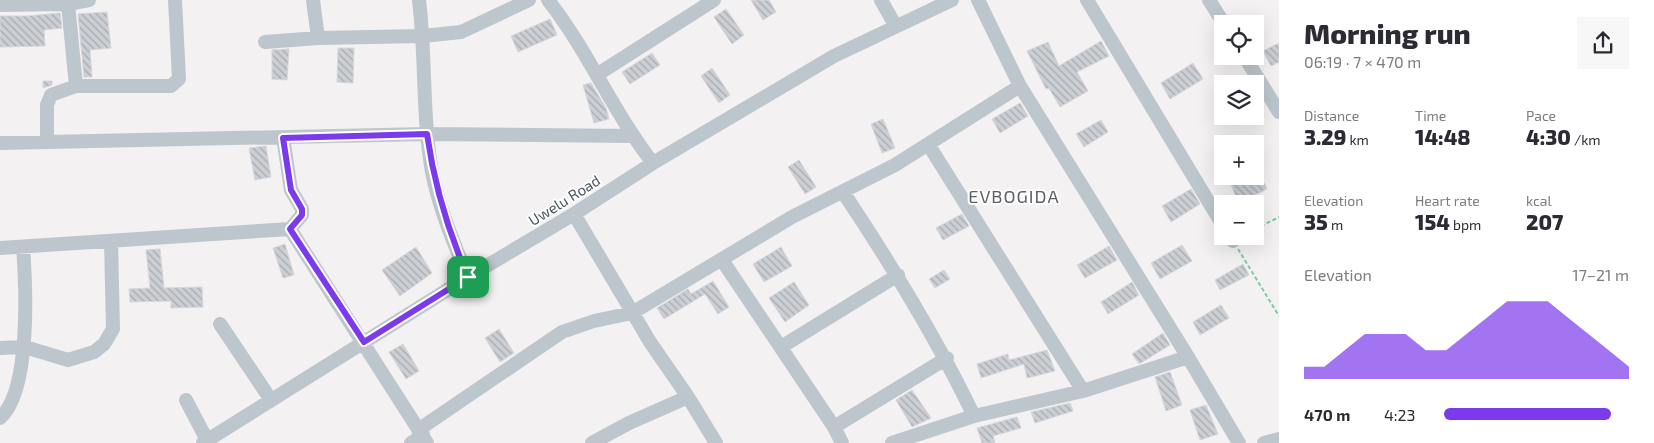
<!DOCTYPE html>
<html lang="en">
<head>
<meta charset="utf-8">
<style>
	body { margin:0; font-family:"Exo 2",sans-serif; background:#f7f7f7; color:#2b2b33; height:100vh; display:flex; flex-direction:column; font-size:19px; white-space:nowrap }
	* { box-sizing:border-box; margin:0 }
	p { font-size:16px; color:#7c7c81 }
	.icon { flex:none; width:28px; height:28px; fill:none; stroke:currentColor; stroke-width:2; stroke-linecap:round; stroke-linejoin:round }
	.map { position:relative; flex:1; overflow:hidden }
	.side { display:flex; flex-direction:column; background:#fff; width:375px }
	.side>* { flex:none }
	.fabs { position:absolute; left:1214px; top:15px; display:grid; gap:10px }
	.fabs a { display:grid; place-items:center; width:50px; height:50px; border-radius:0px; background:#fff; box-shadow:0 5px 20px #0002; font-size:25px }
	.pin { position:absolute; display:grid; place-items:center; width:42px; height:42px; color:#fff; margin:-21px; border-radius:10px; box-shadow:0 2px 8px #0006 }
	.round { display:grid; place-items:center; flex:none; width:52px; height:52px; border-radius:0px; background:#f7f7f7 }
	.headline { display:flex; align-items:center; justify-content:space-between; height:85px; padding:0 25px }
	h1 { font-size:28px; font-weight:800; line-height:38px }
	.metrics { display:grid; grid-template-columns:repeat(3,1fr); gap:8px; height:85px; padding:5px 25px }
	.metrics div { display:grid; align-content:center }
	.metrics b { font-size:21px; font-weight:800 }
	.metrics small { font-size:14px; font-weight:400 }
	.metrics p { font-size:14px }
	.chart { height:140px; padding:10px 25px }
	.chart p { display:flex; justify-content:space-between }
	.chart svg { width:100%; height:90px; margin-top:5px; fill:#7c3aed; opacity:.7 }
	ul { padding:0 25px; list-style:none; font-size:16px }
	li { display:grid; grid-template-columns:80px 60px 1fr; align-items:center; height:38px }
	li i { height:12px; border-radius:6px; background:#7c3aed }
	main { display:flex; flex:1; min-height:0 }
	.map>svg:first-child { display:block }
	.building { fill:url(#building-back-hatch); stroke:#d5d7dc }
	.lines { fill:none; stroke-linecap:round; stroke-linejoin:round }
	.path { stroke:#7acda1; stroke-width:2; stroke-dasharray:4 2.5; stroke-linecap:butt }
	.minor { stroke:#bdc6cd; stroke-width:14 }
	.route-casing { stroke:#fff; stroke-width:10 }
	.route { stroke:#7c3aed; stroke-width:6 }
	.labels { text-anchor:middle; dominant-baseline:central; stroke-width:4; stroke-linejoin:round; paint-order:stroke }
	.street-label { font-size:15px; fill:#49555e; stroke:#fff }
	.quarter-label { font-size:18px; letter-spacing:1px; fill:#5d6166; stroke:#fff }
</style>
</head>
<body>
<main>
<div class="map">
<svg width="1279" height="443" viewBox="0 0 1279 443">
	<defs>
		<pattern id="building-back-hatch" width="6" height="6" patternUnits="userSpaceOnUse" patternTransform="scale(1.25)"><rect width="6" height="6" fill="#cbced3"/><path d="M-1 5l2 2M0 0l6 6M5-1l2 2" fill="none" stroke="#a7aaae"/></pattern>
	</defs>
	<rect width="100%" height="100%" fill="#f3f1f1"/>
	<path class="building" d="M751,0H769L776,12L763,20Z
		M726,9L744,35L732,44L714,17Z
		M107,12L111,48L90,50L92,77H84L78,14Z
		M60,13L62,28L44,30L45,46L0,47V16H27Z
		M550,19L557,35L518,52L511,36Z
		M1101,41L1109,56L1077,72L1088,91L1060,107L1049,88L1046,89L1027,51L1048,42L1059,66Z
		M1279,43V62L1271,66L1263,51Z
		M338,48H354L353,83L337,82Z
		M289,49L287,80L272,79V50Z
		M652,53L660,65L630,84L622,72Z
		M1193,63L1203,79L1170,99L1161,83Z
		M712,68L730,95L719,103L701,76Z
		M43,81H52V85L43,88Z
		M591,83L606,108L609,119L594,123L583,85Z
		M1020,103L1028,116L1000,133L992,119Z
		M883,119L895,148L882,153L871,124Z
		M1101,120L1108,132L1084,147L1076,134Z
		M266,146L271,177L255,180L249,148Z
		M799,160L816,187L805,194L788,167Z
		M1227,176H1261L1267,189L1239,203Z
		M1191,189L1200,204L1171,222L1162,206Z
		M962,214L969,226L943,240L936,228Z
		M285,244L294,275L283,278L273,248Z
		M1182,245L1192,261L1160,279L1151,263Z
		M1109,246L1117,260L1085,278L1077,265Z
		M416,247L432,273L400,296L382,270Z
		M781,247L792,266L764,282L753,264Z
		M160,249L164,288L202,287L203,307L171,308V301L130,302L129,289L150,288L146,250Z
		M1243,264L1249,275L1220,290L1215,280Z
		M944,270L950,279L935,288L929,279Z
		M713,281L729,307L718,314L705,294L664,319L657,308L688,289L691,294Z
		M794,282L809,305L785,322L769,298Z
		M1132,282L1139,295L1108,314L1101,302Z
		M1221,305L1229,318L1200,335L1193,322Z
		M499,329L514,353L500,362L485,338Z
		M1163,333L1170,345L1139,364L1132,354Z
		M403,344L419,371L406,379L389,352Z
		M1047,350L1055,371L1027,378L1024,364L981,378L977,364L1008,354L1009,360Z
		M1170,372L1182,405L1166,411L1155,377Z
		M912,390L931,418L912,427L896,400Z
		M1070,403L1073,411L1035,423L1031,412Z
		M1206,405L1218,434L1200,440L1190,410Z
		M1017,417L1021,428L993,436L995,443H982L977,428Z"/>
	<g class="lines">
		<path class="path" d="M1255,229L1279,217
			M1238,249L1279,316"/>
		<path class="minor" d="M313,0L318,38
			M419,0C426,57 422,115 432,172C439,208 454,244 468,277
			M548,0C588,51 613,112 653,163
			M881,0L895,25
			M978,0L1020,86L1188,357L1239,443
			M1087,0L1222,224
			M1209,0L1224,24
			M68,4L76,86
			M0,5L68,4L89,0
			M265,42L318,38L423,36L461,32L529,0
			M1244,56L1279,112
			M598,74L714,0
			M283,137L291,190L302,209V215L290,229
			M47,140V105L51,95L76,86H171L179,79L175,0
			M0,143L427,134L632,136
			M928,144L1083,391
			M843,192C891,264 936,337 974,416
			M574,214L650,342L688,397L716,443
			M1230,236L1233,241
			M0,248L290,229L427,443
			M722,260L834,427L842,443
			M220,324L271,400
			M781,347L898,275
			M0,348L25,347L68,360L94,352L104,344L113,329L111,241
			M186,400L207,440
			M0,418C31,391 26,286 23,247
			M834,427L947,358
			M418,430L562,332L594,321L632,313L792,217L895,165L1020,86
			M203,443L468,277L574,214L653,163L834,56L952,0
			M411,443L423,435
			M592,443L629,423L688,397
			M892,443L974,416L1083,391L1188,357
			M1264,443L1279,439"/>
	</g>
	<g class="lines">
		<g class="route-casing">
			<path id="route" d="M427,134C434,184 448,231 468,277L364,342L290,229L302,215V209L291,190L283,138Z"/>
		</g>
		<use href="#route" class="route"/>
	</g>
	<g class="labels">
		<g class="street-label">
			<text transform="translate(564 200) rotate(-32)">Uwelu Road</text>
		</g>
		<g class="quarter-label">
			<text x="1014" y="196">EVBOGIDA</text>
		</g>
	</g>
</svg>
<div class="fabs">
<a><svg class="icon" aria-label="locate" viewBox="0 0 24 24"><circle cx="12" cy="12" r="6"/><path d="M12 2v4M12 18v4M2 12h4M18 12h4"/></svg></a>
<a><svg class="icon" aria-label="layers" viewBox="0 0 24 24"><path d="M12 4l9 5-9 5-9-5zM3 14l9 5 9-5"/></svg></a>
<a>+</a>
<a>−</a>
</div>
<div class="pin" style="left:468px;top:277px;background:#1e9e55"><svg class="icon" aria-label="arrive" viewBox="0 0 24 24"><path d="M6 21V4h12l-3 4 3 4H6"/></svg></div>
</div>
<section class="side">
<div class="headline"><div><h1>Morning run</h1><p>06:19 · 7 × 470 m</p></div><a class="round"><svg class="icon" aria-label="share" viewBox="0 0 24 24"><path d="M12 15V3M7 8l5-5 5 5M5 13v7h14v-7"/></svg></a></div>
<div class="metrics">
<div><p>Distance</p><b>3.29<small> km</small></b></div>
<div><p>Time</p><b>14:48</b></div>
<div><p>Pace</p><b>4:30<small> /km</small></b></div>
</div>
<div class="metrics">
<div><p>Elevation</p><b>35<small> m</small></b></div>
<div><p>Heart rate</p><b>154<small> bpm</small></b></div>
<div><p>kcal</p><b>207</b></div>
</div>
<div class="chart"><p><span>Elevation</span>17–21 m</p>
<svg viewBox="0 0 160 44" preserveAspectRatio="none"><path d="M0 44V38L10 38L20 30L30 22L40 22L50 22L60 30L70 30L80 22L90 14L100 6L110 6L120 6L130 14L140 22L150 30L160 38V44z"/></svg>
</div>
<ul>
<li><b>470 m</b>4:23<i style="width:90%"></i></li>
</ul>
</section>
</main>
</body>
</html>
